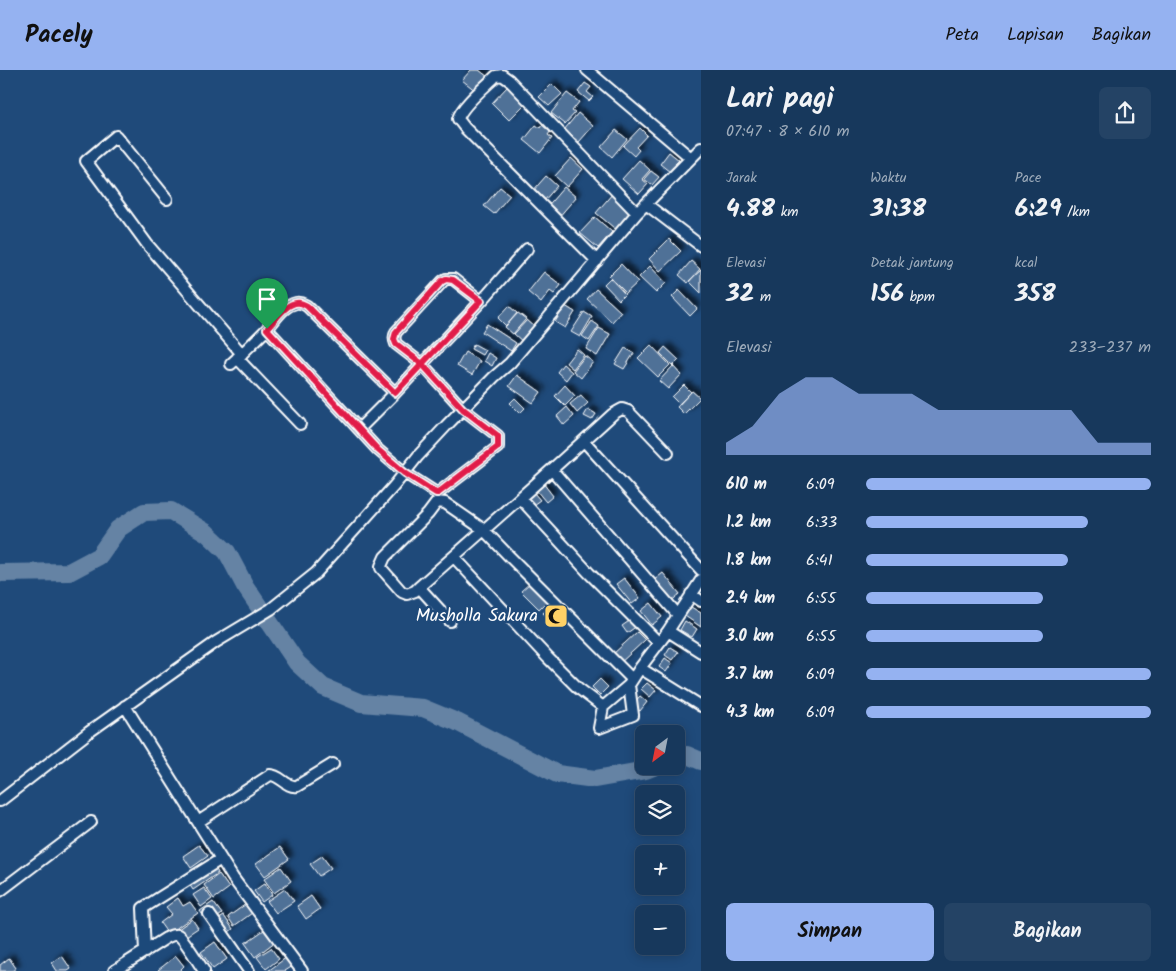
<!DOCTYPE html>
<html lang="id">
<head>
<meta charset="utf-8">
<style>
	body { margin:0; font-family:Kalam,sans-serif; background:#244365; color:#f1f3f6; height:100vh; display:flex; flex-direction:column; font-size:19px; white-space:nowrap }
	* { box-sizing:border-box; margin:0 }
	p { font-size:16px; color:#9eacbb }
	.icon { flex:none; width:28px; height:28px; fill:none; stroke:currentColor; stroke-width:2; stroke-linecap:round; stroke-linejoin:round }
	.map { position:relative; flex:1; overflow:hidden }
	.panel { display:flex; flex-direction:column; background:#17385c; width:475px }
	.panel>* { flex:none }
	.needle { width:32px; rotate:212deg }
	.buttons { position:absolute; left:635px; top:655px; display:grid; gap:10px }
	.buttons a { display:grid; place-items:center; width:50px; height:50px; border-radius:8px; background:#17385c; box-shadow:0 2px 12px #0003,0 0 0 1px #365272; font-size:25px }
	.pin { position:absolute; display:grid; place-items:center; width:42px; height:42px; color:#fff; margin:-51px -21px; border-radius:50% 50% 50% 0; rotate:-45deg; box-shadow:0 0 5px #0007 }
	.pin .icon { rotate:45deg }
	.round { display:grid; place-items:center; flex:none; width:52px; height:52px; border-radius:8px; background:#244365 }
	.headline { display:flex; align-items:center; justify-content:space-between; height:85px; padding:0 25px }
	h1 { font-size:28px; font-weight:700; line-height:38px }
	.figures { display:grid; grid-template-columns:repeat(3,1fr); gap:8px; height:85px; padding:5px 25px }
	.figures div { display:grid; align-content:center }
	.figures b { font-size:25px; font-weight:700 }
	.figures small { font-size:14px; font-weight:400 }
	.figures p { font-size:14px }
	.chart { height:140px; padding:10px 25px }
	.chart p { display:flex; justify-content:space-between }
	.chart svg { width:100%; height:90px; margin-top:5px; fill:#95b2f1; opacity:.7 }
	.button { display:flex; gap:10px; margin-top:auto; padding:10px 25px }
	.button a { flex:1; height:58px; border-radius:8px; background:#95b2f1; color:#111; font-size:20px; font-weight:700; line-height:58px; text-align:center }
	.button a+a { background:#244365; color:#f1f3f6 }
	ul { padding:0 25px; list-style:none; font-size:16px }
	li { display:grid; grid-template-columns:80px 60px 1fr; align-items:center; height:38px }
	li i { height:12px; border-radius:6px; background:#95b2f1 }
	header { display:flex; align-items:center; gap:30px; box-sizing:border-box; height:70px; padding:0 25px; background:#95b2f1; color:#111 }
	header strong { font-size:24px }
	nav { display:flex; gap:28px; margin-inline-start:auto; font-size:18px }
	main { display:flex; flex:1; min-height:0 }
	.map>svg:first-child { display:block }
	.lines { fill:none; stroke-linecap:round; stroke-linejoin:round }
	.river { stroke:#6583a4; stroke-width:18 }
	.building { fill:#507197; stroke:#fff; filter:url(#shadow) }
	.minor-casing { stroke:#fff; stroke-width:14 }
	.minor { stroke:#1f4a7a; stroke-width:10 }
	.route-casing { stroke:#fff; stroke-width:10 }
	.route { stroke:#e11d48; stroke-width:6 }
	.labels { text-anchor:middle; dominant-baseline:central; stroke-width:5; stroke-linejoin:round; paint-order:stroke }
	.poi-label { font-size:18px; fill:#fff; stroke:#1f4a7a; text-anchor:end }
</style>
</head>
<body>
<header>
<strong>Pacely</strong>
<nav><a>Peta</a><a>Lapisan</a><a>Bagikan</a></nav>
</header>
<main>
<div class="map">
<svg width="701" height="901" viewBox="0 0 701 901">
	<defs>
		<filter id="shadow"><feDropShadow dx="4.5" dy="-4.5" stdDeviation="2.5" flood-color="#0009"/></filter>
	</defs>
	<rect width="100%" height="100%" fill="#1f4a7a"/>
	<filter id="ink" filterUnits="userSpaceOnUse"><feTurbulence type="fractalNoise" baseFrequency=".02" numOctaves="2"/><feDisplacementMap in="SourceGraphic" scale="10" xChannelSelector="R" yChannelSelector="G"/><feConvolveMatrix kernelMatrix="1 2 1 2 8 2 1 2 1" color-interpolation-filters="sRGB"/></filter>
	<g filter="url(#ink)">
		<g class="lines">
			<path class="river" d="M0,503L69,502L99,486L118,459L144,442L171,441L207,463L227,482L245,516L297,593L323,617L361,633L423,638L457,652L557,704L595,709L646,700L656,696
				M676,689L687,685L701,691"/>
		</g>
		<path class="building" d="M471,0H479L488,7L476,21L462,10Z
			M585,13L591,17L587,22L593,27L589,31L578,22Z
			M552,14L562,24L549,36L539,27Z
			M507,17L525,34L509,50L492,33Z
			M567,23L579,32L572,41L575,43L565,54L551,43Z
			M578,43L593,56L579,72L564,60Z
			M536,55L540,58L542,55L550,62L548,65L552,68L540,83L524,70Z
			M640,58L647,65L636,77L639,80L634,86L623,76Z
			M616,60L627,69L612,87L601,77Z
			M669,82L679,90L675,94L678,97L676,99L673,97L670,102L660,94Z
			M571,88L583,99L567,117L555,106Z
			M639,90L650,100L642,109L648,114L639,124L622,109Z
			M651,101L659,107L652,115L644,109Z
			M546,106L557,116L543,132L532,122Z
			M500,117L510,125L494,144L484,136Z
			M564,117L576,127L558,148L546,138Z
			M613,123L636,143L619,162L596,143Z
			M595,147L612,162L598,178L580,163Z
			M669,169L681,181L660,201L649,189Z
			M691,191L700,199L688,213L679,205Z
			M621,194L638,212L626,223L609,206Z
			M650,196L666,213L656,223L639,207Z
			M701,200V223L689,211Z
			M544,202L561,215L554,224L550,221L541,233L528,222Z
			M610,208L625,224L619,230L604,214Z
			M596,219L621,242L612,252L587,229Z
			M679,220L697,239L690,246L672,227Z
			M509,236L517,243L506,256L498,248Z
			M565,236L575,242L565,258L555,252Z
			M584,242L592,247L580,267L571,262Z
			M518,243L526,249L513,264L505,257Z
			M527,250L536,258L523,272L514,264Z
			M592,251L599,256L589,271L582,266Z
			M487,254L516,273L511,281L482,262Z
			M599,258L610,264L597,286L586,279Z
			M474,274L485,280L482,285L471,279Z
			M651,275L670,295L658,307L638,288Z
			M665,277L679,290L673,296L660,283Z
			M625,278L634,283L624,299L615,294Z
			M577,279L584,285L573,299L566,293Z
			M465,282L480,291L472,305L457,296Z
			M488,283L496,288L492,296L484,291Z
			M585,286L593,292L581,308L573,301Z
			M563,294L572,302L566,310L557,302Z
			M673,296L681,305L668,319L659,311Z
			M517,305L541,322L533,333L509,316Z
			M565,315L575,326L565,336L555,326Z
			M684,315L691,322L679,334L672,327Z
			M692,321L700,328L684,344L677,337Z
			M581,325L588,333L577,343L570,334Z
			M515,328L525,338L520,343L510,333Z
			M567,337L574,346L564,355L557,346Z
			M588,339L596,344L592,350L584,346Z
			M543,413L553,426L546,432L536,420Z
			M534,423L540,430L530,437L524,430Z
			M663,503L680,524L670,532L653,511Z
			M624,508L640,528L632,534L616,514Z
			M530,513L548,530L539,539L521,521Z
			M651,533L662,547L652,555L641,541Z
			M553,534L568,549L559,559L543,543Z
			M691,537L701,543V557L685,546Z
			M632,549L637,556L627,563L622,556Z
			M685,551L697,559L692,567L680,560Z
			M637,562L645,570L619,594L612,585Z
			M670,577L678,582L672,590L665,585Z
			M665,588L672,593L666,602L659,597Z
			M600,609L608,617L600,625L592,617Z
			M647,613L656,620L650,627L641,619Z
			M640,626L647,632L640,641L632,635Z
			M199,775L208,786L191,798L183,786Z
			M280,777L289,789L265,806L256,794Z
			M322,786L331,798L319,806L310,794Z
			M214,796L218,803L193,820L189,814Z
			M281,797L291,811L274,823L264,809Z
			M219,804L229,818L214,829L204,815Z
			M265,813L272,825L262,832L254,821Z
			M204,818L212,829L201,837L193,825Z
			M285,819L294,831L276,843L267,831Z
			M311,826L320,839L306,849L297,836Z
			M178,828L183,836L190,832L198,843L168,864L160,853L172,844L166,837Z
			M213,832L222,844L209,854L200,841Z
			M246,834L252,843L234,856L228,847Z
			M224,846L233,859L219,869L210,855Z
			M192,849L198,858L183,868L177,860Z
			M267,858L276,871L255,887L245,873Z
			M215,872L227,889L213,899L201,882Z
			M271,878L279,889L266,899L257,887Z
			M62,886L71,899L68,901H57L52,893Z
			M176,886L184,896L179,901H159L158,900Z
			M287,887L293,896L285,901H268Z
			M9,888L16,898L12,901H0V895Z"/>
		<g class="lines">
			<g class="minor-casing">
				<path id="minor" d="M587,0L691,88
					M167,129L116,66L86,91L147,174L242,284
					M646,134L701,176
					M597,191L465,58L458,49C461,36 486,16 496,6L502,5L509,10L637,143
					M267,259L378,380L405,403L436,423H438L498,377V366L463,339L422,294L396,274C394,269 394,267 396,262L443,211L446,209H453L481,231
					M237,288L300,354
					M231,294C243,283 254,272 265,261C275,251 282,236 296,233C301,232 303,234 307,236L395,323L359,359
					M395,323L487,225L527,179
					M584,371L701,500
					M552,400L678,545
					M520,428L589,503L659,573
					M454,487L548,588L578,618L603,637L629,615L640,598
					M701,510L668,561L640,598L701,636
					M419,517L450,551
					M691,524L701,531
					M668,561L701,582
					M632,609L509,486L484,460L445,433L437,432L428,444L385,487L381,496V498L402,522L407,524L415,521L419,517C484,460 549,403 613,344L622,339L628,341L668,383
					M125,636L233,808L302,901
					M603,637L599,658L633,645L629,615
					M0,731L89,662L216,572L271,539L316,503L394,416L418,386L446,356L494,307L510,293L637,143L701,78
					M198,752L270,705C281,705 286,718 297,716L333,694
					M0,821L91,752
					M209,844L249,901
					M145,882L143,838L221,789
					M114,901L166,868C170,866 173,864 178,865C184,868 199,894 204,901"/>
			</g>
			<use href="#minor" class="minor"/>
		</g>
	</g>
	<g class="lines" filter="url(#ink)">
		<g class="route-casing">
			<path id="route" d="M267,259L378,380L405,403L436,423H438L498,377V366L463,339L422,294L481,231L453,210L446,209L442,211L396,262L394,269L396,274L422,294L395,323L307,236C305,235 302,233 300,233C287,231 274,251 267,259"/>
		</g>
		<use href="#route" class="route"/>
	</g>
	<defs>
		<g id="mosque-square" transform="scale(1.25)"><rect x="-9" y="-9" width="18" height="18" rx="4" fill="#ffd166" stroke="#1f4a7a"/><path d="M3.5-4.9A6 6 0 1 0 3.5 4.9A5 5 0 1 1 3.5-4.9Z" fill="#111"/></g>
	</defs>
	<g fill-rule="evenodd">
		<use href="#mosque-square" x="556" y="546"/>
	</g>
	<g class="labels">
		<g class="poi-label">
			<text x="538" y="546">Musholla Sakura</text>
		</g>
	</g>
</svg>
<div class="buttons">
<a><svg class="needle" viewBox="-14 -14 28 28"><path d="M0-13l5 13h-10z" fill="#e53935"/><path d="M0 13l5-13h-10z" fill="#9eacbb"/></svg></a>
<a><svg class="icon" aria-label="layers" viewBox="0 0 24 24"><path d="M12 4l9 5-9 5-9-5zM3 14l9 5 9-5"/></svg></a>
<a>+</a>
<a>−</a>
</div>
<div class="pin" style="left:267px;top:259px;background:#1e9e55"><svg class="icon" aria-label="arrive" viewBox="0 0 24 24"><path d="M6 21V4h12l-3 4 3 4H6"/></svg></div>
</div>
<section class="panel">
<div class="headline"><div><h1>Lari pagi</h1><p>07:47 · 8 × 610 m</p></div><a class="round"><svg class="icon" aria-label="share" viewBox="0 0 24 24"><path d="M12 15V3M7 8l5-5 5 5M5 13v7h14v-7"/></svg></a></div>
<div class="figures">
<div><p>Jarak</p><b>4.88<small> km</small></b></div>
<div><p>Waktu</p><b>31:38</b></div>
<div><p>Pace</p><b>6:29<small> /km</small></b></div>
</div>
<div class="figures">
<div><p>Elevasi</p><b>32<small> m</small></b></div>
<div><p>Detak jantung</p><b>156<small> bpm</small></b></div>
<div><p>kcal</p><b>358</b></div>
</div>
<div class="chart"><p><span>Elevasi</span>233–237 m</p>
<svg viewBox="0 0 160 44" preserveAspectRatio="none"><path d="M0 44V38L10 30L20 14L30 6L40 6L50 14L60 14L70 14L80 22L90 22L100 22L110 22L120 22L130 22L140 38L150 38L160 38V44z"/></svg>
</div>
<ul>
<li><b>610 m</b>6:09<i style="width:100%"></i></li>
<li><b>1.2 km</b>6:33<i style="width:78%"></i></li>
<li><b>1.8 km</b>6:41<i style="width:71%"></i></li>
<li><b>2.4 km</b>6:55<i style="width:62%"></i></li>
<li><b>3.0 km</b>6:55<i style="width:62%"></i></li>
<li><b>3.7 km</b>6:09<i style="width:100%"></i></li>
<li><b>4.3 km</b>6:09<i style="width:100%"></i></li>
</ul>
<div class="button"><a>Simpan</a><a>Bagikan</a></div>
</section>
</main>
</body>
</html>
